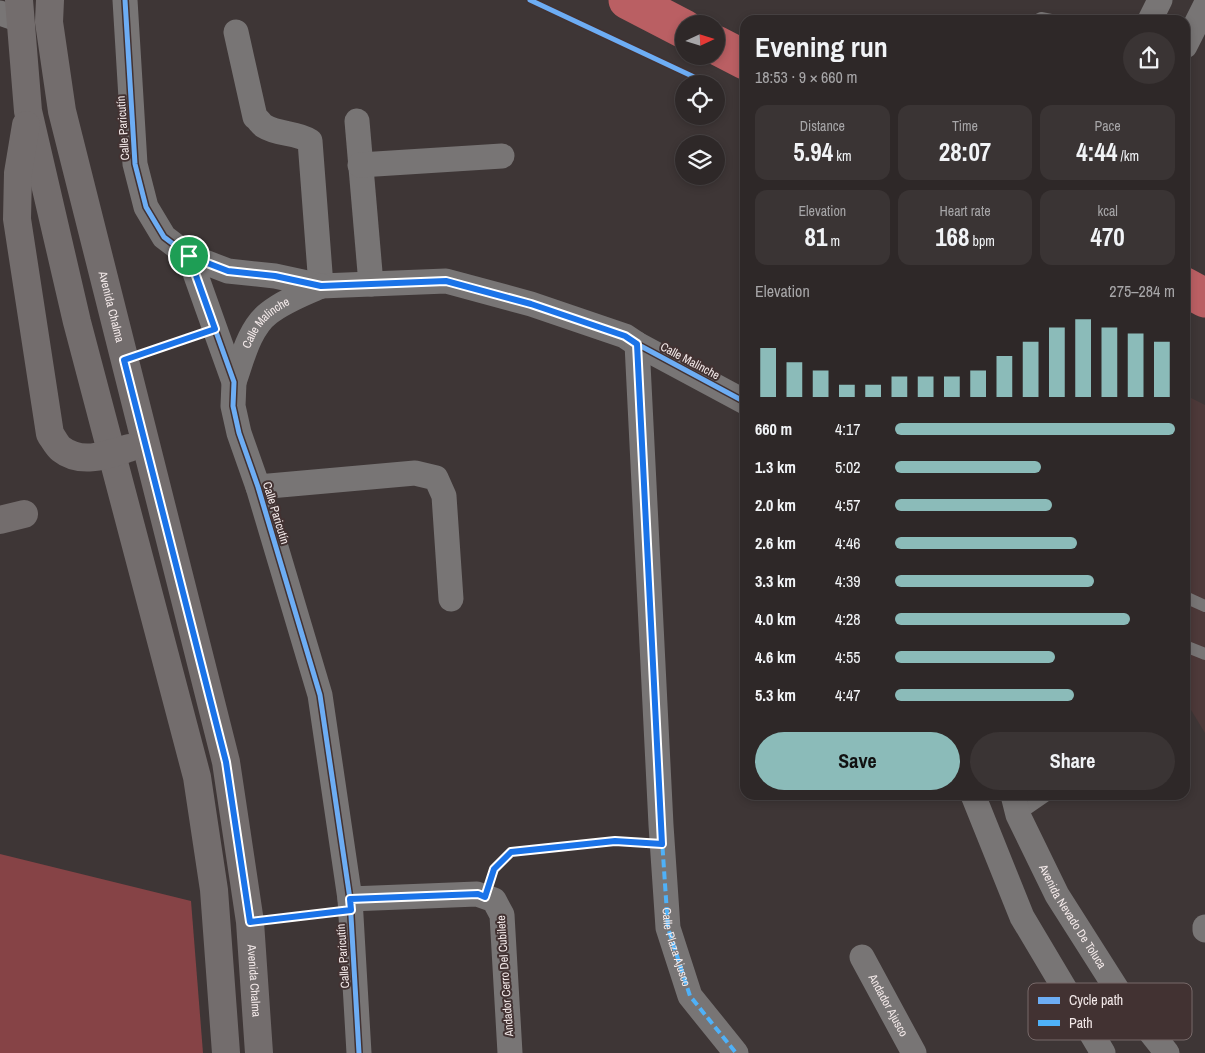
<!DOCTYPE html>
<html lang="en">
<head>
<meta charset="utf-8">
<style>
	body { margin:0; font-family:"Archivo Narrow",sans-serif; background:#3a3434; color:#f1f3f6; height:100vh; display:flex; flex-direction:column; font-size:19px; white-space:nowrap }
	* { box-sizing:border-box; margin:0 }
	p { font-size:16px; color:#a7a6a8 }
	.icon { flex:none; width:28px; height:28px; fill:none; stroke:currentColor; stroke-width:2; stroke-linecap:round; stroke-linejoin:round }
	.map { position:relative; flex:1; overflow:hidden }
	.panel { position:absolute; left:740px; top:15px; width:450px; height:785px; display:flex; flex-direction:column; background:#2e2828; border-radius:15px; box-shadow:0 2px 8px #0003,0 0 0 1px #494445 }
	.panel>* { flex:none }
	.needle { width:32px; rotate:86deg }
	.fabs { position:absolute; left:675px; top:15px; display:grid; gap:10px }
	.fabs a { display:grid; place-items:center; width:50px; height:50px; border-radius:50%; background:#2e2828; box-shadow:0 2px 8px #0003,0 0 0 1px #494445; font-size:25px }
	.pin { position:absolute; display:grid; place-items:center; width:42px; height:42px; color:#fff; margin:-21px; border:2px solid #fff; border-radius:50%; box-shadow:0 1px 5px #0007 }
	.round { display:grid; place-items:center; flex:none; width:52px; height:52px; border-radius:26px; background:#3a3434 }
	.overview { display:flex; align-items:center; justify-content:space-between; height:85px; padding:0 15px }
	h1 { font-size:28px; font-weight:700; line-height:38px }
	.metrics { display:grid; grid-template-columns:repeat(3,1fr); gap:8px; height:85px; padding:5px 15px }
	.metrics div { display:grid; align-content:center; border-radius:12px; background:#3a3434; text-align:center }
	.metrics b { font-size:25px; font-weight:700 }
	.metrics small { font-size:14px; font-weight:400 }
	.metrics p { font-size:14px }
	.chart { height:140px; padding:10px 15px }
	.chart p { display:flex; justify-content:space-between }
	.chart svg { width:100%; height:90px; margin-top:5px; stroke:#8bbbb9; stroke-width:6 }
	.button { display:flex; gap:10px; margin-top:auto; padding:10px 15px }
	.button a { flex:1; height:58px; border-radius:30px; background:#8bbbb9; color:#111; font-size:20px; font-weight:700; line-height:58px; text-align:center }
	.button a+a { background:#3a3434; color:#f1f3f6 }
	ul { padding:0 15px; list-style:none; font-size:16px }
	li { display:grid; grid-template-columns:80px 60px 1fr; align-items:center; height:38px }
	li i { height:12px; border-radius:6px; background:#8bbbb9 }
	.map>svg:first-child { display:block }
	.built { fill:#4d3939 }
	.green { fill:#864346 }
	.lines { fill:none; stroke-linecap:round; stroke-linejoin:round }
	.river { stroke:#ba5f63; stroke-width:39 }
	.path { stroke:#726d6d; stroke-width:3; stroke-dasharray:2.5 4; stroke-linecap:butt }
	.lane { stroke:#787575; stroke-width:12 }
	.street { stroke:#787575; stroke-width:25 }
	.secondary { stroke:#736d6d; stroke-width:28 }
	.quiet { stroke:#4fb1f8; stroke-width:4; stroke-dasharray:8 4; stroke-linecap:butt }
	.cycleway-casing { stroke:#423232; stroke-width:8 }
	.cycleway { stroke:#6dadf4; stroke-width:5 }
	.route-casing { stroke:#fff; stroke-width:10 }
	.route { stroke:#1a73e8; stroke-width:6 }
	.labels { text-anchor:middle; dominant-baseline:central; stroke-width:4; stroke-linejoin:round; paint-order:stroke }
	.street-label { font-size:12px; fill:#f3e9e9; stroke:#423232 }
	.key { fill:#423232; stroke:#776969; stroke-width:1 }
	.key-label { font-size:14px; fill:#f3e9e9 }
</style>
</head>
<body>
<div class="map">
<svg width="1205" height="1053" viewBox="0 0 1205 1053">
	<rect width="100%" height="100%" fill="#3e3636"/>
	<path class="built" d="M1185,395L1205,405V733L1185,700Z"/>
	<path class="green" d="M0,854L191,901L203,1053H0Z"/>
	<g class="lines">
		<path class="river" d="M628,0L684,29
			M716,45L745,60
			M1185,287L1205,298"/>
		<path class="path" d="M147,352L193,336
			M492,874L494,869L511,851L615,841L639,843
			M274,919L328,912"/>
		<path class="lane" d="M1037,20L1041,18L1051,20
			M1185,597L1205,606
			M1185,646L1205,654
			M1018,815L1047,795"/>
		<g class="street">
			<path d="M125,0L135,164L146,207L164,237L189,256L215,329L234,382L233,406L239,433L258,487L320,695L350,899L359,1053"/>
			<path d="M0,13L20,20"/>
			<path d="M1150,20L1160,0"/>
			<path d="M236,32L255,117C258,119 261,124 264,126C278,135 297,132 310,141L321,286"/>
			<path d="M1185,46L1205,6"/>
			<path d="M357,121L371,284"/>
			<path d="M360,165L502,156"/>
			<path d="M189,256L228,271L275,276L321,286L446,281L531,304L625,336L637,344L745,402"/>
			<path id="s1" d="M637,344L661,825L668,928L690,996L736,1053"/>
			<path id="s2" d="M234,382C242,360 249,328 269,313C284,301 303,294 321,286"/>
			<path d="M258,487L415,473L436,478L444,496L451,599"/>
			<path d="M973,795L1022,917L1103,1053"/>
			<path id="s3" d="M1013,795L1018,815L1057,895L1118,991L1167,1053"/>
			<path d="M350,899L477,894L494,900L502,915L510,1053"/>
			<path d="M1205,927V930"/>
			<path id="s4" d="M862,957L914,1053"/>
		</g>
		<g class="secondary">
			<path d="M19,0L28,111L77,322L197,777L214,890L226,1053"/>
			<path id="s5" d="M50,0L49,22L62,111L226,762L250,922L259,1053"/>
			<path d="M26,125L18,173L17,219L50,434C53,438 57,446 61,449C81,465 107,455 129,448"/>
			<path d="M0,520L24,514"/>
		</g>
		<path class="quiet" d="M637,344L661,825L668,928L690,996L736,1053"/>
		<g class="cycleway-casing">
			<path id="cycleway" d="M125,0L135,164L146,207L164,237L189,256L215,329L234,382L233,406L239,433L258,487L320,695L350,899L359,1053
				M530,0L709,84
				M189,256L228,271L275,276L321,286L446,281L531,304L625,336L637,344L745,402"/>
		</g>
		<use href="#cycleway" class="cycleway"/>
	</g>
	<g class="lines">
		<g class="route-casing">
			<path id="route" d="M189,256L228,271L275,276L321,286L446,281L531,304L625,336L637,344L662,844L615,841L511,852L494,869L485,897L478,894L350,899L351,910L250,922L226,762L124,360L215,329Z"/>
		</g>
		<use href="#route" class="route"/>
	</g>
	<g class="labels">
		<g class="street-label">
			<text transform="translate(123 128) rotate(-94)">Calle Paricutín</text>
			<text stroke="none"><textPath href="#s5" startOffset="314">Avenida Chalma</textPath></text>
			<text stroke="none"><textPath href="#s2" startOffset="69">Calle Malinche</textPath></text>
			<text transform="translate(690 361) rotate(28)">Calle Malinche</text>
			<text transform="translate(276 513) rotate(73)">Calle Paricutín</text>
			<text stroke="none"><textPath href="#s3" startOffset="136">Avenida Nevado De Toluca</textPath></text>
			<text stroke="none"><textPath href="#s1" startOffset="605">Calle Plaza Ajusco</textPath></text>
			<text transform="translate(343 956) rotate(-94)">Calle Paricutín</text>
			<text transform="translate(505 976) rotate(-94)">Andador Cerro Del Cubilete</text>
			<text stroke="none"><textPath href="#s5" startOffset="1004">Avenida Chalma</textPath></text>
			<text stroke="none"><textPath href="#s4" startOffset="55">Andador Ajusco</textPath></text>
		</g>
	</g>
	<rect x="1028" y="983" width="164" height="57" rx="8" class="key"/>
	<rect x="1038" y="997" width="22" height="7" fill="#6dadf4"/>
	<rect x="1038" y="1020" width="22" height="6" fill="#4fb1f8"/>
	<g class="key-label">
		<text x="1069" y="1005">Cycle path</text>
		<text x="1069" y="1028">Path</text>
	</g>
</svg>
<div class="fabs">
<a><svg class="needle" viewBox="-14 -14 28 28"><path d="M0-13l5 13h-10z" fill="#e53935"/><path d="M0 13l5-13h-10z" fill="#a7a6a8"/></svg></a>
<a><svg class="icon" aria-label="locate" viewBox="0 0 24 24"><circle cx="12" cy="12" r="6"/><path d="M12 2v4M12 18v4M2 12h4M18 12h4"/></svg></a>
<a><svg class="icon" aria-label="layers" viewBox="0 0 24 24"><path d="M12 4l9 5-9 5-9-5zM3 14l9 5 9-5"/></svg></a>
</div>
<div class="pin" style="left:189px;top:256px;background:#1e9e55"><svg class="icon" aria-label="arrive" viewBox="0 0 24 24"><path d="M6 21V4h12l-3 4 3 4H6"/></svg></div>
<section class="panel">
<div class="overview"><div><h1>Evening run</h1><p>18:53 · 9 × 660 m</p></div><a class="round"><svg class="icon" aria-label="share" viewBox="0 0 24 24"><path d="M12 15V3M7 8l5-5 5 5M5 13v7h14v-7"/></svg></a></div>
<div class="metrics">
<div><p>Distance</p><b>5.94<small> km</small></b></div>
<div><p>Time</p><b>28:07</b></div>
<div><p>Pace</p><b>4:44<small> /km</small></b></div>
</div>
<div class="metrics">
<div><p>Elevation</p><b>81<small> m</small></b></div>
<div><p>Heart rate</p><b>168<small> bpm</small></b></div>
<div><p>kcal</p><b>470</b></div>
</div>
<div class="chart"><p><span>Elevation</span>275–284 m</p>
<svg viewBox="0 0 160 44" preserveAspectRatio="none"><path d="M5 44V20M15 44V27M25 44V31M35 44V38M45 44V38M55 44V34M65 44V34M75 44V34M85 44V31M95 44V24M105 44V17M115 44V10M125 44V6M135 44V10M145 44V13M155 44V17"/></svg>
</div>
<ul>
<li><b>660 m</b>4:17<i style="width:100%"></i></li>
<li><b>1.3 km</b>5:02<i style="width:52%"></i></li>
<li><b>2.0 km</b>4:57<i style="width:56%"></i></li>
<li><b>2.6 km</b>4:46<i style="width:65%"></i></li>
<li><b>3.3 km</b>4:39<i style="width:71%"></i></li>
<li><b>4.0 km</b>4:28<i style="width:84%"></i></li>
<li><b>4.6 km</b>4:55<i style="width:57%"></i></li>
<li><b>5.3 km</b>4:47<i style="width:64%"></i></li>
</ul>
<div class="button"><a>Save</a><a>Share</a></div>
</section>
</div>
</body>
</html>
